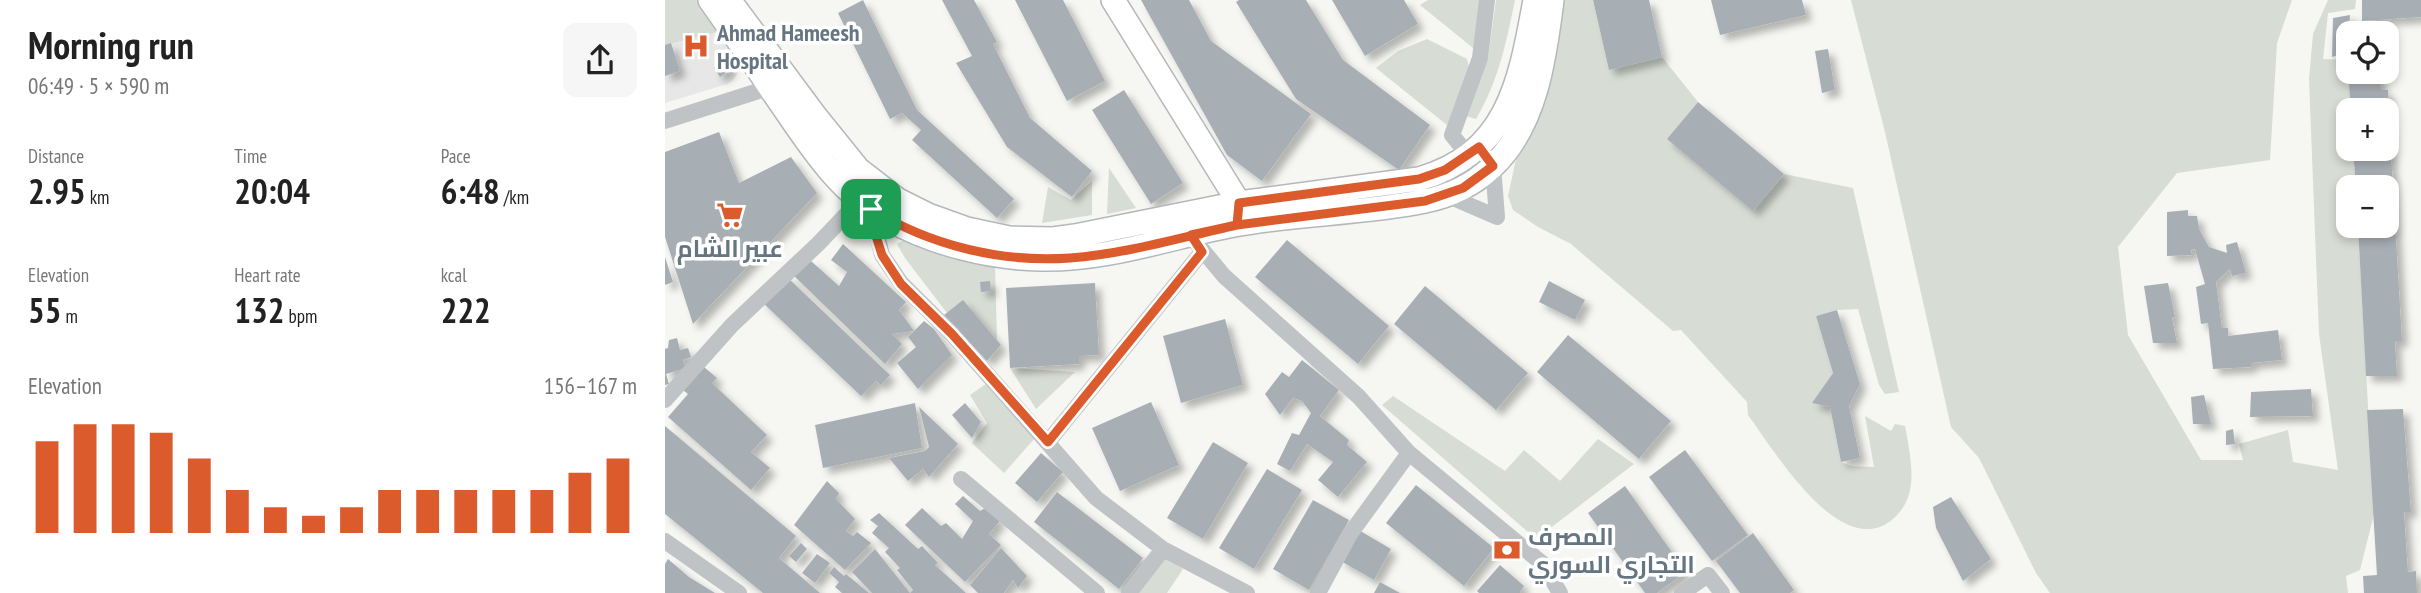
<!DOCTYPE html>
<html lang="en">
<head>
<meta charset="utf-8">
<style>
	body { margin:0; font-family:"PT Sans Narrow",Cairo,sans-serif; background:#f6f6f6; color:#222; height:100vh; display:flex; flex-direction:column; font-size:26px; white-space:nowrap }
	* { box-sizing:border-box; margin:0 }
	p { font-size:23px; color:#767676 }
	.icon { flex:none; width:38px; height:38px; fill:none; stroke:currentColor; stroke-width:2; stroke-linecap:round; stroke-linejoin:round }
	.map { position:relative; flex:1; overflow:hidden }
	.panel { display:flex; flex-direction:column; background:#fff; width:665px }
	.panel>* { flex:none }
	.fabs { position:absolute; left:1671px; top:21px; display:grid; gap:14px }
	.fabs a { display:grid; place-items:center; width:63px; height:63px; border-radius:14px; background:#fff; box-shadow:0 4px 10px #0003; font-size:35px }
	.pin { position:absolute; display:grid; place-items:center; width:60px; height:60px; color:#fff; margin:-30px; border-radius:14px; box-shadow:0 4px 10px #0006 }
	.round { display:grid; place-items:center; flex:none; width:74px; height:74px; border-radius:14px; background:#f6f6f6 }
	.overview { display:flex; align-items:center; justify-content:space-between; height:119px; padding:0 28px }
	h1 { font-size:38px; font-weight:700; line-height:52px }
	.metrics { display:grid; grid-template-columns:repeat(3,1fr); gap:10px; height:119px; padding:7px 28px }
	.metrics div { display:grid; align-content:center }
	.metrics b { font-size:35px; font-weight:700 }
	.metrics small { font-size:19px; font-weight:400 }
	.metrics p { font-size:19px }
	.chart { height:196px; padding:14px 28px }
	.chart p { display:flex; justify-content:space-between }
	.chart svg { width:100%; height:126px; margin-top:7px; stroke:#dc5b2c; stroke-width:6 }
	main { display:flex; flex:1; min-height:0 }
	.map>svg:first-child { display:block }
	.built { fill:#e6e7e6 }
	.green { fill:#d7dcd4 }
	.building { fill:#a8afb4; filter:url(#shadow) }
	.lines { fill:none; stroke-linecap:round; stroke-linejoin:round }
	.secondary-casing { stroke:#b4b8bc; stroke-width:26 }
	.minor { stroke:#bfc3c6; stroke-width:16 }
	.secondary { stroke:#fff; stroke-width:23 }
	.route-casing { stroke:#fff; stroke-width:14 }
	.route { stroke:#dc5b2c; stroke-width:9 }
	.labels { text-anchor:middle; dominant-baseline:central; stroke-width:7; stroke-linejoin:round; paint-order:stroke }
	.poi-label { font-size:24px; font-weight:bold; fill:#667582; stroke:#fff; text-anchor:start }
</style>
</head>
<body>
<main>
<section class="panel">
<div class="overview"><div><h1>Morning run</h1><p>06:49 · 5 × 590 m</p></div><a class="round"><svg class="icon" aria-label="share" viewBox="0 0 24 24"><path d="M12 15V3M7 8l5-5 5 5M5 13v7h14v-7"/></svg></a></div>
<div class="metrics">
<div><p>Distance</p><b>2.95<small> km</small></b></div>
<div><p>Time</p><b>20:04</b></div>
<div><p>Pace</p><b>6:48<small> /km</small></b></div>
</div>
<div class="metrics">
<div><p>Elevation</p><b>55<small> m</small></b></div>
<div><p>Heart rate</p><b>132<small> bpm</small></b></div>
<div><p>kcal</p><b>222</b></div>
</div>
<div class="chart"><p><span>Elevation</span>156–167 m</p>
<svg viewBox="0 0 160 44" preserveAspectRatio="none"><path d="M5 44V12M15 44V6M25 44V6M35 44V9M45 44V18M55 44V29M65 44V35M75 44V38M85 44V35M95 44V29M105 44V29M115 44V29M125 44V29M135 44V29M145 44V23M155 44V18"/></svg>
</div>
</section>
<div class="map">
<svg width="1756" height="593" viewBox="0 0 1756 593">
	<defs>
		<filter id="shadow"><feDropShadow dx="6" dy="6" stdDeviation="3.5" flood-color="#0004"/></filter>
	</defs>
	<rect width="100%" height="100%" fill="#f6f6f2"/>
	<path class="built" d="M0,0H32L71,61L72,74L68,80L62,84L0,103Z"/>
	<path class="green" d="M0,0H32L52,32L0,45Z
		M763,0H815L813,52L755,5Z
		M831,0H850C841,43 834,80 811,119L800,116L823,59Z
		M897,0H928L944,69L997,57L1033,102L1003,139L1088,210L1119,174L1188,188L1234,392L1220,394L1214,385L1193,309L1172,310L1151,316L1168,373L1148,403L1165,407L1176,462L1186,466L1209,467L1200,416L1226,431L1230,424L1240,426C1245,456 1256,494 1229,518C1177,565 1109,450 1083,415L1082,402L1016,330L1008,331L906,244L873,227L848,210L843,196L851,159L872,113Z
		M1186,0H1627L1612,43L1605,160L1512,173L1453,247L1463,335L1536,460H1578L1574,444L1623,430L1628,462L1673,470L1654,334L1644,79L1648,34L1663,0H1691L1690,9L1663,13L1658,59L1683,60L1686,110H1684V149H1688L1691,187H1684V226H1693L1709,514L1695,570L1681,576L1683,593H1385L1371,573L1314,458L1286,427L1220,132Z
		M762,39L802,59L806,75L782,125L711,68L733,51Z
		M444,168L471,208L442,214Z
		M427,181V215L377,223L383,187L406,200Z
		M240,239L330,266L332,340L298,301L282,313L240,258L232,244Z
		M345,368L410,372L371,409Z
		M322,383L369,439L339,473L307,443L322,423L305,395Z
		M728,396L840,471L859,450L895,481L933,439L969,464L871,539L717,405Z
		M492,551L518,569L502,593H463Z"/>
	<path class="building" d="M198,0L252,110L349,199L332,218L247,140L256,130L237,113L225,119L173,13Z
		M277,0H309L332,42L328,44L365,118L427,171L407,197L342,147L291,63L307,56Z
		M350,0H398L440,81L402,101Z
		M476,0H524L546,41L646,114L597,181L562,155Z
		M574,0H641L678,60L765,125L734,170L631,99L571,2Z
		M667,0H739L753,24L700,56Z
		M928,0H984L997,57L944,70Z
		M1046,0H1137L1141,15L1055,35Z
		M1697,0H1756V17L1697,21Z
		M1685,15L1682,52L1667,57L1668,18Z
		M6,43L15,71L0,76V45Z
		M1163,49L1170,90L1157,93L1150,51Z
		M60,60L66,69L55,77L49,68Z
		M1683,72H1714L1716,90H1723L1724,110H1686Z
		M459,90L518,183L486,204L427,110Z
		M1033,102L1119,174L1088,211L1002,139Z
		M1722,119H1724L1737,341H1730L1732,376H1701L1693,226H1722V187H1691L1688,149H1722Z
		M54,132L74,183L126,157L152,193L28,324L0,237V152Z
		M1523,210V216H1532L1534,229L1544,247L1562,253L1561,245L1572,242L1581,273L1567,276L1565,269L1551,282L1557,328H1563V336L1613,330L1617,360L1586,363V367L1548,369L1543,323L1536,324L1531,287L1540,284L1530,249L1526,250L1527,255L1502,256V212Z
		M622,240L724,326L693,364L590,277Z
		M178,244L241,302L234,310L249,331L259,321L269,329L287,355L253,389L232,363L251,347L243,337L249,331L227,334L237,344L220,364L127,274L146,261L174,286L182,272L166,260Z
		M0,257L8,282L0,285Z
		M120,275L225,375L216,385L211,381L196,396L96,301Z
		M325,281L326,291L316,292L315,282Z
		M884,281L920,300L910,320L874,302Z
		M430,283L434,355L414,356V364L345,368L341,288Z
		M1503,283L1510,317L1507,318L1512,343H1488L1479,286Z
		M760,286L863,373L831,410L729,324Z
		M298,300L336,345L322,361L279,315Z
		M1172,310L1195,384L1184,406L1195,458L1176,462L1165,407L1147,403L1168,373L1151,316Z
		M560,319L578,385L516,403L498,336Z
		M903,335L1006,421L974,459L872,372Z
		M12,338L15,350L23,348L26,357L18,360L21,368L1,374L4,384L0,385V349L3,348L4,340Z
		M637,360L674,390L655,416L684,440L682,445L702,462L673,497L653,480L668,462L642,444L625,471L612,464L627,433L634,435L646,413L637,401L628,398L615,415L600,394L617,372L624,377Z
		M39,367L52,378L47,383L102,435L86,452L105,468L86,490L3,417L23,394L18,390Z
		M1646,389L1648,416L1585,417L1586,392Z
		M1539,395L1546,424H1528L1526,397Z
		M486,402L514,465L455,491L427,428Z
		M250,403L257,448L158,468L150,425Z
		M300,403L316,422L307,438L287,415Z
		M254,407L293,444L264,477L258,469L243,481L224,458L260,451L264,447Z
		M1738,409L1746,512H1739L1743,572L1751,571L1752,593H1699L1698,576L1712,575L1702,410Z
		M0,426L131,536L114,558L155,593H98L0,514Z
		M1568,429L1570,444L1561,445V431Z
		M548,442L583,463L538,539L502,518Z
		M1020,450L1083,535L1047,561L984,477Z
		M376,453L398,472L372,502L350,483Z
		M602,469L637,490L589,569L554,548Z
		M162,481L174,493L171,499L190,519L181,531L188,536L192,532L206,543L180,570L129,525Z
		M751,485L829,548L799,586L721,523Z
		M960,486L1021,572L992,593H980L923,513Z
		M392,492L478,558L454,589L369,522Z
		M298,496L315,511L322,507L335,521L324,534L336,545L300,582L240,525L257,508L276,526L281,523L297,539L308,521L290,504Z
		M1286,497L1326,559L1298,581L1271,528L1268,507Z
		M648,500L684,520L644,590L608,569Z
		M214,513L253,549L257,546L273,563L270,565L301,593H207L187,572L210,549L245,593L248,590L232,570L235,568L220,552L224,548L207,533L213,526L205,520Z
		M692,529L726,549L709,580L674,560Z
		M1088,533L1129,590L1125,593H1075L1051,561Z
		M136,543L142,549L131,562L124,556Z
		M336,548L362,576L353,588L348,580L339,593H313L305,585Z
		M152,554L165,563L150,583L137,573Z
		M3,559L24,577L50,593H0V564Z
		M835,565L859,586L855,592L856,593H814L812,591Z
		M169,567L179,576L181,574L204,593H177L170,587L174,582L164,573Z
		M715,582L735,593H709Z"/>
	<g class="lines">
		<g class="secondary-casing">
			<path id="secondary" d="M45,0C67,31 89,63 110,95C143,142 171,191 223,219C269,244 323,258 375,259C441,261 506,237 569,225C632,213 697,214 760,201C785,196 809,184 827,167C871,126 880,57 887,0
				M64,0L151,117L193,169L233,200L263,215L302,229L344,238L388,239L410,236L574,203L754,179C844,153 855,81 870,0
				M448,0L574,203"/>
		</g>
		<path class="minor" d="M0,121L106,87
			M804,156L787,135L815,58L822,0
			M767,176L781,195L832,217L828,166L814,147
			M206,209L217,255L236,283L287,334L431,498L498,549L582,593
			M525,235L559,276L694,397L744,453L878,564L895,593
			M0,400L67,325L153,244L195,200
			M383,442L537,252
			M296,479L432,593
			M0,541L74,593
			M464,593L498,549
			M653,593L685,534L744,453
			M1017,593L1043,575L1057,593"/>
		<use href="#secondary" class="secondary"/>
	</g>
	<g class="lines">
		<g class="route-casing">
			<path id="route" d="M206,209L211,236L217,255L236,284L287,334L383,442L537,252L526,235L572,225L760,201L798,188L828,166L814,147L780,170L754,179L574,203L572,225C517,237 461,254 405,258C336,263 264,245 206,209"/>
		</g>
		<use href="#route" class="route"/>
	</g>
	<defs>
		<g id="hospital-bare" transform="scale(2.1)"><path d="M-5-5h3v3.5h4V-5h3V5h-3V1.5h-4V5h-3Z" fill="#dc5b2c" stroke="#fff" stroke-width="2.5" paint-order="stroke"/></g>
		<g id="supermarket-bare" transform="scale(2.1)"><path d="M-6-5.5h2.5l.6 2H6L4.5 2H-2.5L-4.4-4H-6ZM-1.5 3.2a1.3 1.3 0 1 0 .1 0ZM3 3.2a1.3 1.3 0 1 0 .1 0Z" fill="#dc5b2c" stroke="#fff" stroke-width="2.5" paint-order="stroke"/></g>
		<g id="bank-bare" transform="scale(2.1)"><path d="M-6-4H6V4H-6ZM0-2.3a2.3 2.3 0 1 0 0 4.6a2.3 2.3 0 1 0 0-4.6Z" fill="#dc5b2c" stroke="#fff" stroke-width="2.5" paint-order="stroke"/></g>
	</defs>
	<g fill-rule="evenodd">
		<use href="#hospital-bare" x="31" y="46"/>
		<use href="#supermarket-bare" x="65" y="215"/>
		<use href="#bank-bare" x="842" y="550"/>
	</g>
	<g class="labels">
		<g class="poi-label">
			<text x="52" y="32">Ahmad Hameesh<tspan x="52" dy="28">Hospital</tspan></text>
			<text x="65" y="248" text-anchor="middle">عبير الشام</text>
			<text x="863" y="536">المصرف<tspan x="863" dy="28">التجاري السوري</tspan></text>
		</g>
	</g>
</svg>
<div class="fabs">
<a><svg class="icon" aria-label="locate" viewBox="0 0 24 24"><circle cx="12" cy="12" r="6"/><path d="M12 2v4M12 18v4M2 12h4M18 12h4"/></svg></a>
<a>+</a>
<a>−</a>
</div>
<div class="pin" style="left:206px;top:209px;background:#1e9e55"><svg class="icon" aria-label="arrive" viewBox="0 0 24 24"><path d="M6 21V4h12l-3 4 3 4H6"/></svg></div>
</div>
</main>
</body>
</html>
